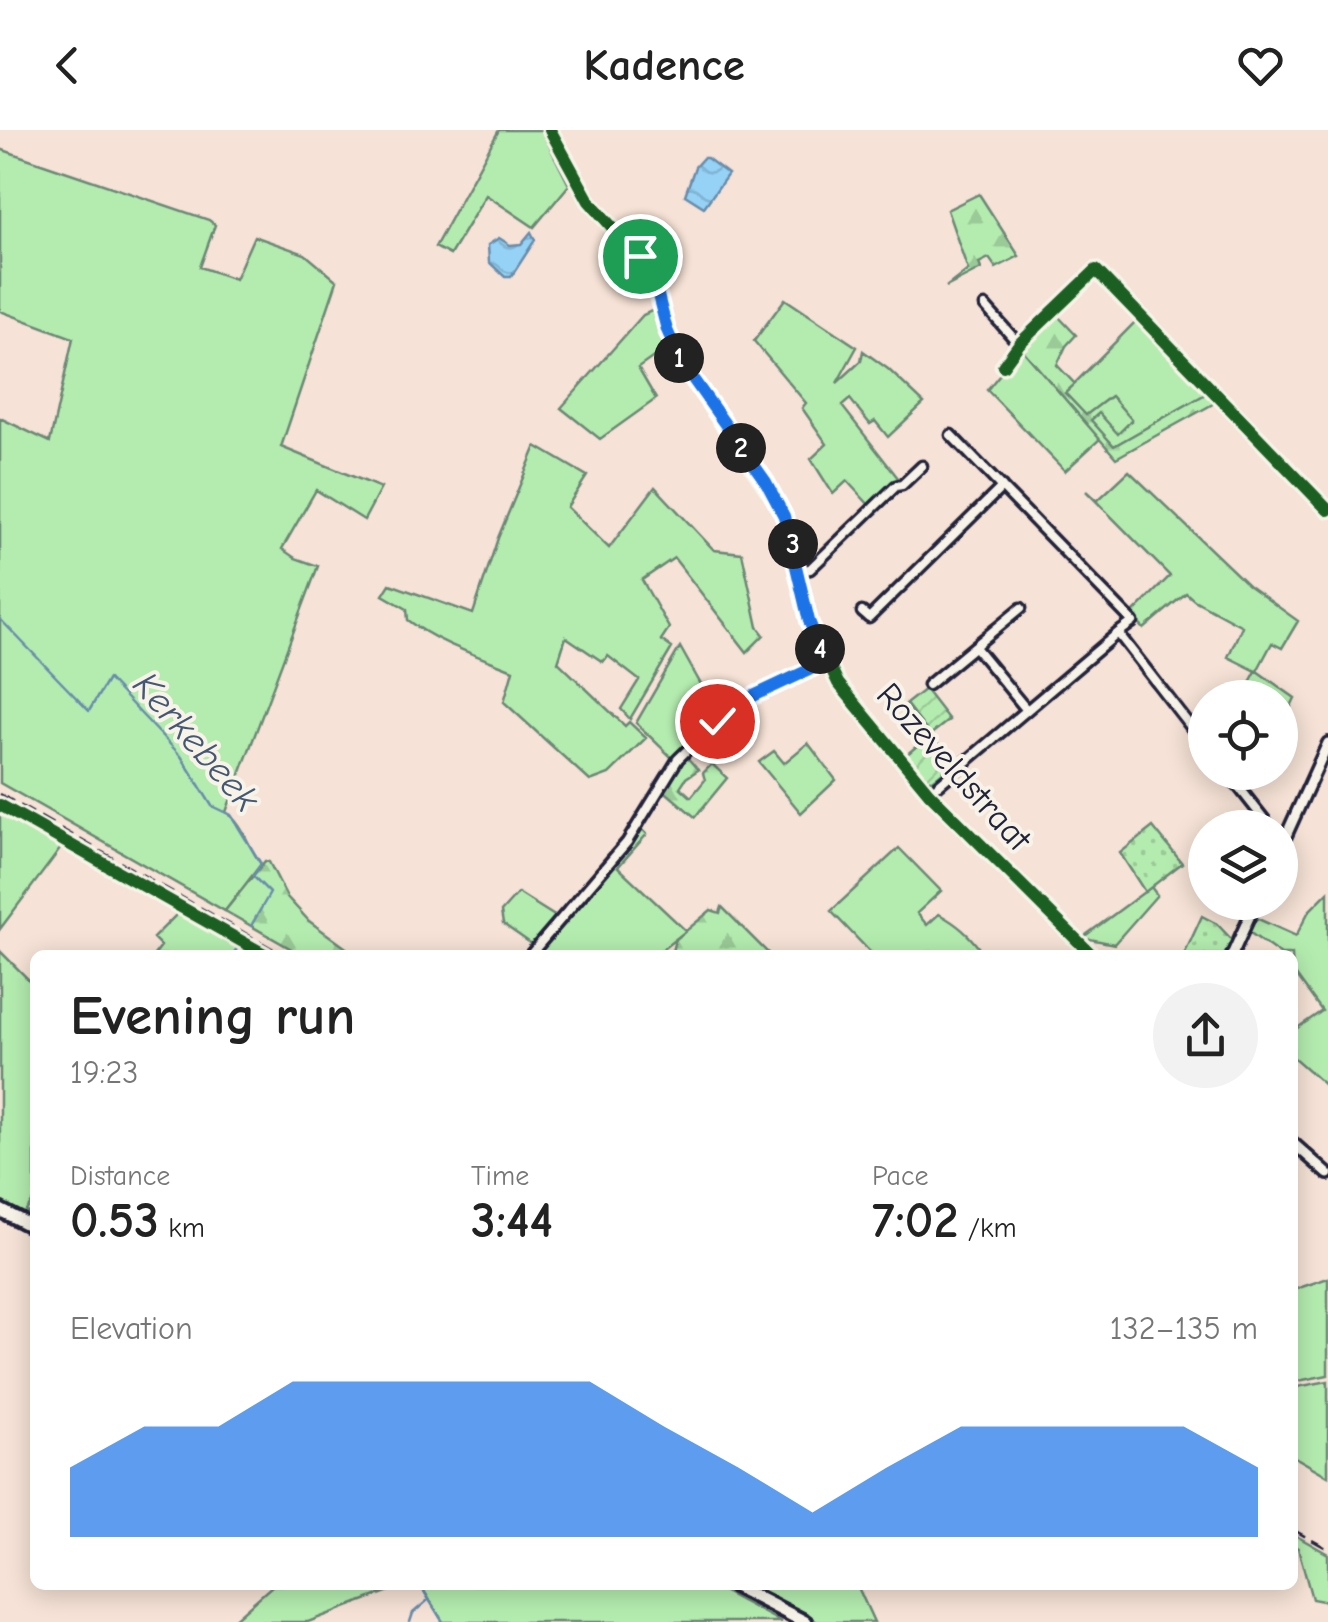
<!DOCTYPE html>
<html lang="en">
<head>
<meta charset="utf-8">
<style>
	body { margin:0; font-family:"Comic Neue",sans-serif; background:#f2f2f2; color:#222; height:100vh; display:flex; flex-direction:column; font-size:38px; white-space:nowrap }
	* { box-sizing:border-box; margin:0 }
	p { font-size:32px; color:#767676 }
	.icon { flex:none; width:55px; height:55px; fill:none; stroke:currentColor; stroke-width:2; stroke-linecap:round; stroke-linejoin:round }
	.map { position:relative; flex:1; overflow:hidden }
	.sheet { position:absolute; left:30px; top:820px; width:1268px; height:640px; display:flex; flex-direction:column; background:#fff; border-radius:15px; box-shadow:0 5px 25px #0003 }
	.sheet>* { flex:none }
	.fabs { position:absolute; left:1188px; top:550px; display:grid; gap:20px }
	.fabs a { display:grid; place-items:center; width:110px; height:110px; border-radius:50%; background:#fff; box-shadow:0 5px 25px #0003; font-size:50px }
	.pin { position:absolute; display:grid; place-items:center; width:85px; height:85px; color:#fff; margin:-42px; border:5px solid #fff; border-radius:50%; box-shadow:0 2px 10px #0007 }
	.km { position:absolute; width:50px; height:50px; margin:-25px; border-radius:50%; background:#222; color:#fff; font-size:28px; line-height:50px; text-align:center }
	.round { display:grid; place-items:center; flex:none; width:105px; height:105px; border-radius:52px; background:#f2f2f2 }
	.summary { display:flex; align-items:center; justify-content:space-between; height:170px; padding:0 40px }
	h1 { font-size:55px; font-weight:800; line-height:75px }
	.stats { display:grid; grid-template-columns:repeat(3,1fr); gap:15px; height:170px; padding:10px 40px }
	.stats div { display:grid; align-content:center }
	.stats b { font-size:50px; font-weight:800 }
	.stats small { font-size:28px; font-weight:400 }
	.stats p { font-size:28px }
	.chart { height:280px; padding:20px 40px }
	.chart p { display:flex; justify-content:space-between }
	.chart svg { width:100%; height:180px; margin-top:10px; fill:#1a73e8; opacity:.7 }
	header { display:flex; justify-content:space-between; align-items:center; height:130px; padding:0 40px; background:#fff; font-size:45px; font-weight:800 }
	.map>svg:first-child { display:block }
	.grass { fill:#b4ecaf; stroke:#6b8775; stroke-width:2.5 }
	.forest { fill:url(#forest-firs); stroke:#6b8775; stroke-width:2.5 }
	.park { fill:url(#park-dots); stroke:#6b8775; stroke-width:2.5 }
	.garden { fill:url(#garden-furrows); stroke:#6b8775; stroke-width:2.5 }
	.water { fill:url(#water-waves); stroke:#678cab; stroke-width:2.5 }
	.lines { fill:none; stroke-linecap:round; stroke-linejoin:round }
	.stream { stroke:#678cab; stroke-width:2.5 }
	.minor-casing { stroke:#22223b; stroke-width:15 }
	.tertiary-casing { stroke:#22223b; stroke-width:16 }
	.primary-casing { stroke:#22223b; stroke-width:19 }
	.minor { stroke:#f7f3e8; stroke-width:8 }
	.tertiary { stroke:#f7f3e8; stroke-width:9 }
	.primary { stroke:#f7f3e8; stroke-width:11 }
	.rail { stroke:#22223b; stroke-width:2.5; stroke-dasharray:15 8; stroke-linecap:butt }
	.cycleway-casing { stroke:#f7f3e8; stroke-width:19 }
	.cycleway { stroke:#1b5e20; stroke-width:12 }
	.route-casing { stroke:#fff; stroke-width:20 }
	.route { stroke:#1a73e8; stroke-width:12 }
	.labels { text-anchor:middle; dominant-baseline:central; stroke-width:8; stroke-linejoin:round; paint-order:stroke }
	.street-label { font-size:35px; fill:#22223b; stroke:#f7f3e8 }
	.water-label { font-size:38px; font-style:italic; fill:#445773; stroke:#f7f3e8 }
</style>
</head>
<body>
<header><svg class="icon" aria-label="back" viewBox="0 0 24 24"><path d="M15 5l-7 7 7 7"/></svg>Kadence<svg class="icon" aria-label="heart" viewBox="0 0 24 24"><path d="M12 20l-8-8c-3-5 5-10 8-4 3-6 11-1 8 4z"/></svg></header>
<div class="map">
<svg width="1328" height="1492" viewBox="0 0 1328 1492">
	<defs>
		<pattern id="forest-firs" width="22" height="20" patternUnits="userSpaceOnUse" patternTransform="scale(2.5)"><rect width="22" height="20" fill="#b4ecaf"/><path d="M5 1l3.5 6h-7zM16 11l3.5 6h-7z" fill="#9aca97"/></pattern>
		<pattern id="park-dots" width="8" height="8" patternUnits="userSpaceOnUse" patternTransform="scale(2.5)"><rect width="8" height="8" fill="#b4ecaf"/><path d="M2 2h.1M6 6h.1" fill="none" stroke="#9aca97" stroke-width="1.8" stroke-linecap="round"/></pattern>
		<pattern id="garden-furrows" width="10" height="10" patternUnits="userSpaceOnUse" patternTransform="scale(2.5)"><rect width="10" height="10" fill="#b4ecaf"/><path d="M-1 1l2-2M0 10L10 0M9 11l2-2" fill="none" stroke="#9aca97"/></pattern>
		<pattern id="water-waves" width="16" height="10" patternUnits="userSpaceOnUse" patternTransform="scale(2.5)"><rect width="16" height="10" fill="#95d2f5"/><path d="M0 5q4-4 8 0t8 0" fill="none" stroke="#80b4d3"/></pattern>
	</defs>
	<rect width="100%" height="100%" fill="#f6e2d6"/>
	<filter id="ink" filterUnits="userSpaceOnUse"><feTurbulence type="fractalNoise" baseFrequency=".01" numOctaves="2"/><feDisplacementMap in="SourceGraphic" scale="20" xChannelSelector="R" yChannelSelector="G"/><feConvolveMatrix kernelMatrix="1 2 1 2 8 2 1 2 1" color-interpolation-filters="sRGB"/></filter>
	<g filter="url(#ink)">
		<path class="grass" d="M499,0H541L569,55L534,97L486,65L450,125L435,117Z
			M0,19L209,90L215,95L200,137L235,149L254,106L305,124L337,151L281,317L381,358L364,390L316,360L282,419L295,428L318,436L226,682C244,695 248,717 261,734L225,781L0,653V288L50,312L73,208L0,181Z
			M785,169L857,217L837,253L861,231L863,221L888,239L924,273L888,307L875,291L870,294L850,269L842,276L898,348L871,377L847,351L833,364L811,329L827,314L802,278L806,273L754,211Z
			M662,176L672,214L638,238L656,269L600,309L561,278L643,185Z
			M1139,188L1211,261L1114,316L1090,290L1111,266L1086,286L1065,263Z
			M1021,218L1100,309L1065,341L987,260Z
			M536,316L587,346L567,377L609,418L655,357L714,420L742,423L758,497L764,505L747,522L674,428L642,450L669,498L661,510L672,518L630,589L621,579L639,550L608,526L603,532L566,507L558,532L625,596L629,592L646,608L609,644L590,651L504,572L513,540C476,525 439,514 408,490L407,479L383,465L390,454L473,484L498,408Z
			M1129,341L1248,455L1298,491L1282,518L1272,513L1257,541L1295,568L1280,600V568L1242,567L1256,541L1228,527L1242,496L1194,470L1186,463L1144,499L1131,485L1170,446L1086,361L1097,371Z
			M680,517L718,585L683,621L672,628L636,593Z
			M808,613L836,650L801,683L759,632L774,621L784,633Z
			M0,677L64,714L0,799Z
			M637,694L647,704L618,737L686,801L655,825H530L536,817L503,794L501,782L518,763L561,790Z
			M899,718L941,761L917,783L927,795L939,784C957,794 969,804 981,821L975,825H948V822L928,825L931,822L873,825L831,781Z
			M1151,757L1157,765L1114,814L1090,809L1086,812L1082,808Z
			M1328,762V954L1326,956L1293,927V901L1322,881L1293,841L1292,825H1281L1249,802L1256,788L1296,806L1309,781Z
			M182,779L241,812L233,825H154L161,816L153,808Z
			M0,821L35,856V1068L26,1081L35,1086V1092L0,1074Z
			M1328,1148V1245L1293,1252V1160Z
			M1328,1251V1346L1293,1326L1292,1258Z
			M1293,1404L1328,1424V1472L1312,1469L1298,1418L1293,1415Z
			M273,1455H405L308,1492H231Z
			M427,1455H711L781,1492H443L424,1461Z
			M745,1455H857L874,1492H818Z"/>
		<path class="forest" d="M979,64L1019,126L996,138L989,128L979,133L981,139L946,157L968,140L947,80Z
			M1056,184L1076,205L1066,216L1057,235L1075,254L1065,263L1086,285L1111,266L1132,290L1118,304L1099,283L1091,290L1114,316L1211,261L1220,270L1116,328L1021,218Z
			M686,626L698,640L686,648L680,657L691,667L705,650L703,643L712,634L727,648L695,687L661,658Z
			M265,731L269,732L287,767L309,791L356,825H302L225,781Z
			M722,777L770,825H671L675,810L711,780L720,783Z"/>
		<path class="park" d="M1153,697L1182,733L1145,762L1120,723Z
			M1202,786L1217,794L1233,811L1226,825H1184Z"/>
		<path class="garden" d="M925,559L949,590L930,605L954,633L933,650L925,649L905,626L930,605L906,574Z"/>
		<path class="water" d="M703,28H707L728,44L704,77L685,65L695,37Z
			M531,102L535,110L511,147H505L489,132L488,115L499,108L510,115L521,114Z"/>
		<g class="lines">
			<path class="stream" d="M0,489L89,581L108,549L181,626L212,676L231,685L261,734L253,746L270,763L251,796
				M233,825L241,812
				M420,1455L443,1492
				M410,1492L413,1483L427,1471"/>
			<g class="minor-casing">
				<path id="minor" d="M985,176L1016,211L1017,217
					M1003,236L1019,214L1096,140L1328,380
					M951,305L1133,492L1118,503
					M799,441L810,439L896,356L902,355L922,336
					M862,482L869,488L1002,357
					M975,517L1026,579
					M928,555L1021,478
					M1227,642L1271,698
					M929,663L1118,503L1205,615
					M530,825L627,712L678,629L717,591L745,571L826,532"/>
			</g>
			<g class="tertiary-casing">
				<path id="tertiary" d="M550,0L589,71L650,140L667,201L681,233L779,375L789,398L809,491L838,553L929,663L1092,825
					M1280,719L1328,613
					M1232,825L1256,772
					M1292,1012L1328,1044"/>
			</g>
			<g class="primary-casing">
				<path id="primary" d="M0,1080L35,1098
					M733,1455L805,1492"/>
			</g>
			<use href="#minor" class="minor"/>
			<use href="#tertiary" class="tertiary"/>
			<use href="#primary" class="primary"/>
			<path class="rail" d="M0,664L284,825
				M1292,1399L1328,1419"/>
			<g class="cycleway-casing">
				<path id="cycleway" d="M550,0L589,71L650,140L667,201L681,233L779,375L789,398L809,491L838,553L929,663L1092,825
					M1003,236L1019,214L1096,140L1328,380
					M0,675L266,825"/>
			</g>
			<use href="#cycleway" class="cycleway"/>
		</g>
	</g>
	<g class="lines" filter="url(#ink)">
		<g class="route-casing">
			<path id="route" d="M640,126L654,150L667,200L681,232L766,352L784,386L809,491L826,532L745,570L717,591"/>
		</g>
		<use href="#route" class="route"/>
	</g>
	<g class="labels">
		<g class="street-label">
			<text transform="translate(954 637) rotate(48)">Rozeveldstraat</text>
		</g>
		<g class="water-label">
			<text transform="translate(196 612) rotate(49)">Kerkebeek</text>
		</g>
	</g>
</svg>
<div class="fabs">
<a><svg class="icon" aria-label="locate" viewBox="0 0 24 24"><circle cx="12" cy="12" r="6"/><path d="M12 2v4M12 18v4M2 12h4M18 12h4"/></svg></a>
<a><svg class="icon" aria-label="layers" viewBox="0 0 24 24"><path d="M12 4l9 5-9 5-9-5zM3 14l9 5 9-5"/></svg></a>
</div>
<div class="pin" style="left:640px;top:126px;background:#1e9e55"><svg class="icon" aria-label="arrive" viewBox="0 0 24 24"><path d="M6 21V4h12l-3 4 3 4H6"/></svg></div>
<div class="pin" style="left:717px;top:591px;background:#d93025"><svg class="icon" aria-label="check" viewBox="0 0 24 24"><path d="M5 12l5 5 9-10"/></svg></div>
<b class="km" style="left:679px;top:228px">1</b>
<b class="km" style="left:741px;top:318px">2</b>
<b class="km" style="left:793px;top:414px">3</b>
<b class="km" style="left:820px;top:519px">4</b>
<section class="sheet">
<div class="summary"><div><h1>Evening run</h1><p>19:23</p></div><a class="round"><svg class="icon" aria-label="share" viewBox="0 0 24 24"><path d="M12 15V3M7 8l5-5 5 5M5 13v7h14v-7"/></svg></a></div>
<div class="stats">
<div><p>Distance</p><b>0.53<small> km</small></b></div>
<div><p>Time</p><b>3:44</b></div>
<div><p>Pace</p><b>7:02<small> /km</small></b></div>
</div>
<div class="chart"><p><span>Elevation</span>132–135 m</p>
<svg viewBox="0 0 160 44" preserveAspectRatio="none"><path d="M0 44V27L10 17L20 17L30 6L40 6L50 6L60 6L70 6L80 17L90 27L100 38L110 27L120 17L130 17L140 17L150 17L160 27V44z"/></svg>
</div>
</section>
</div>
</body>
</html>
